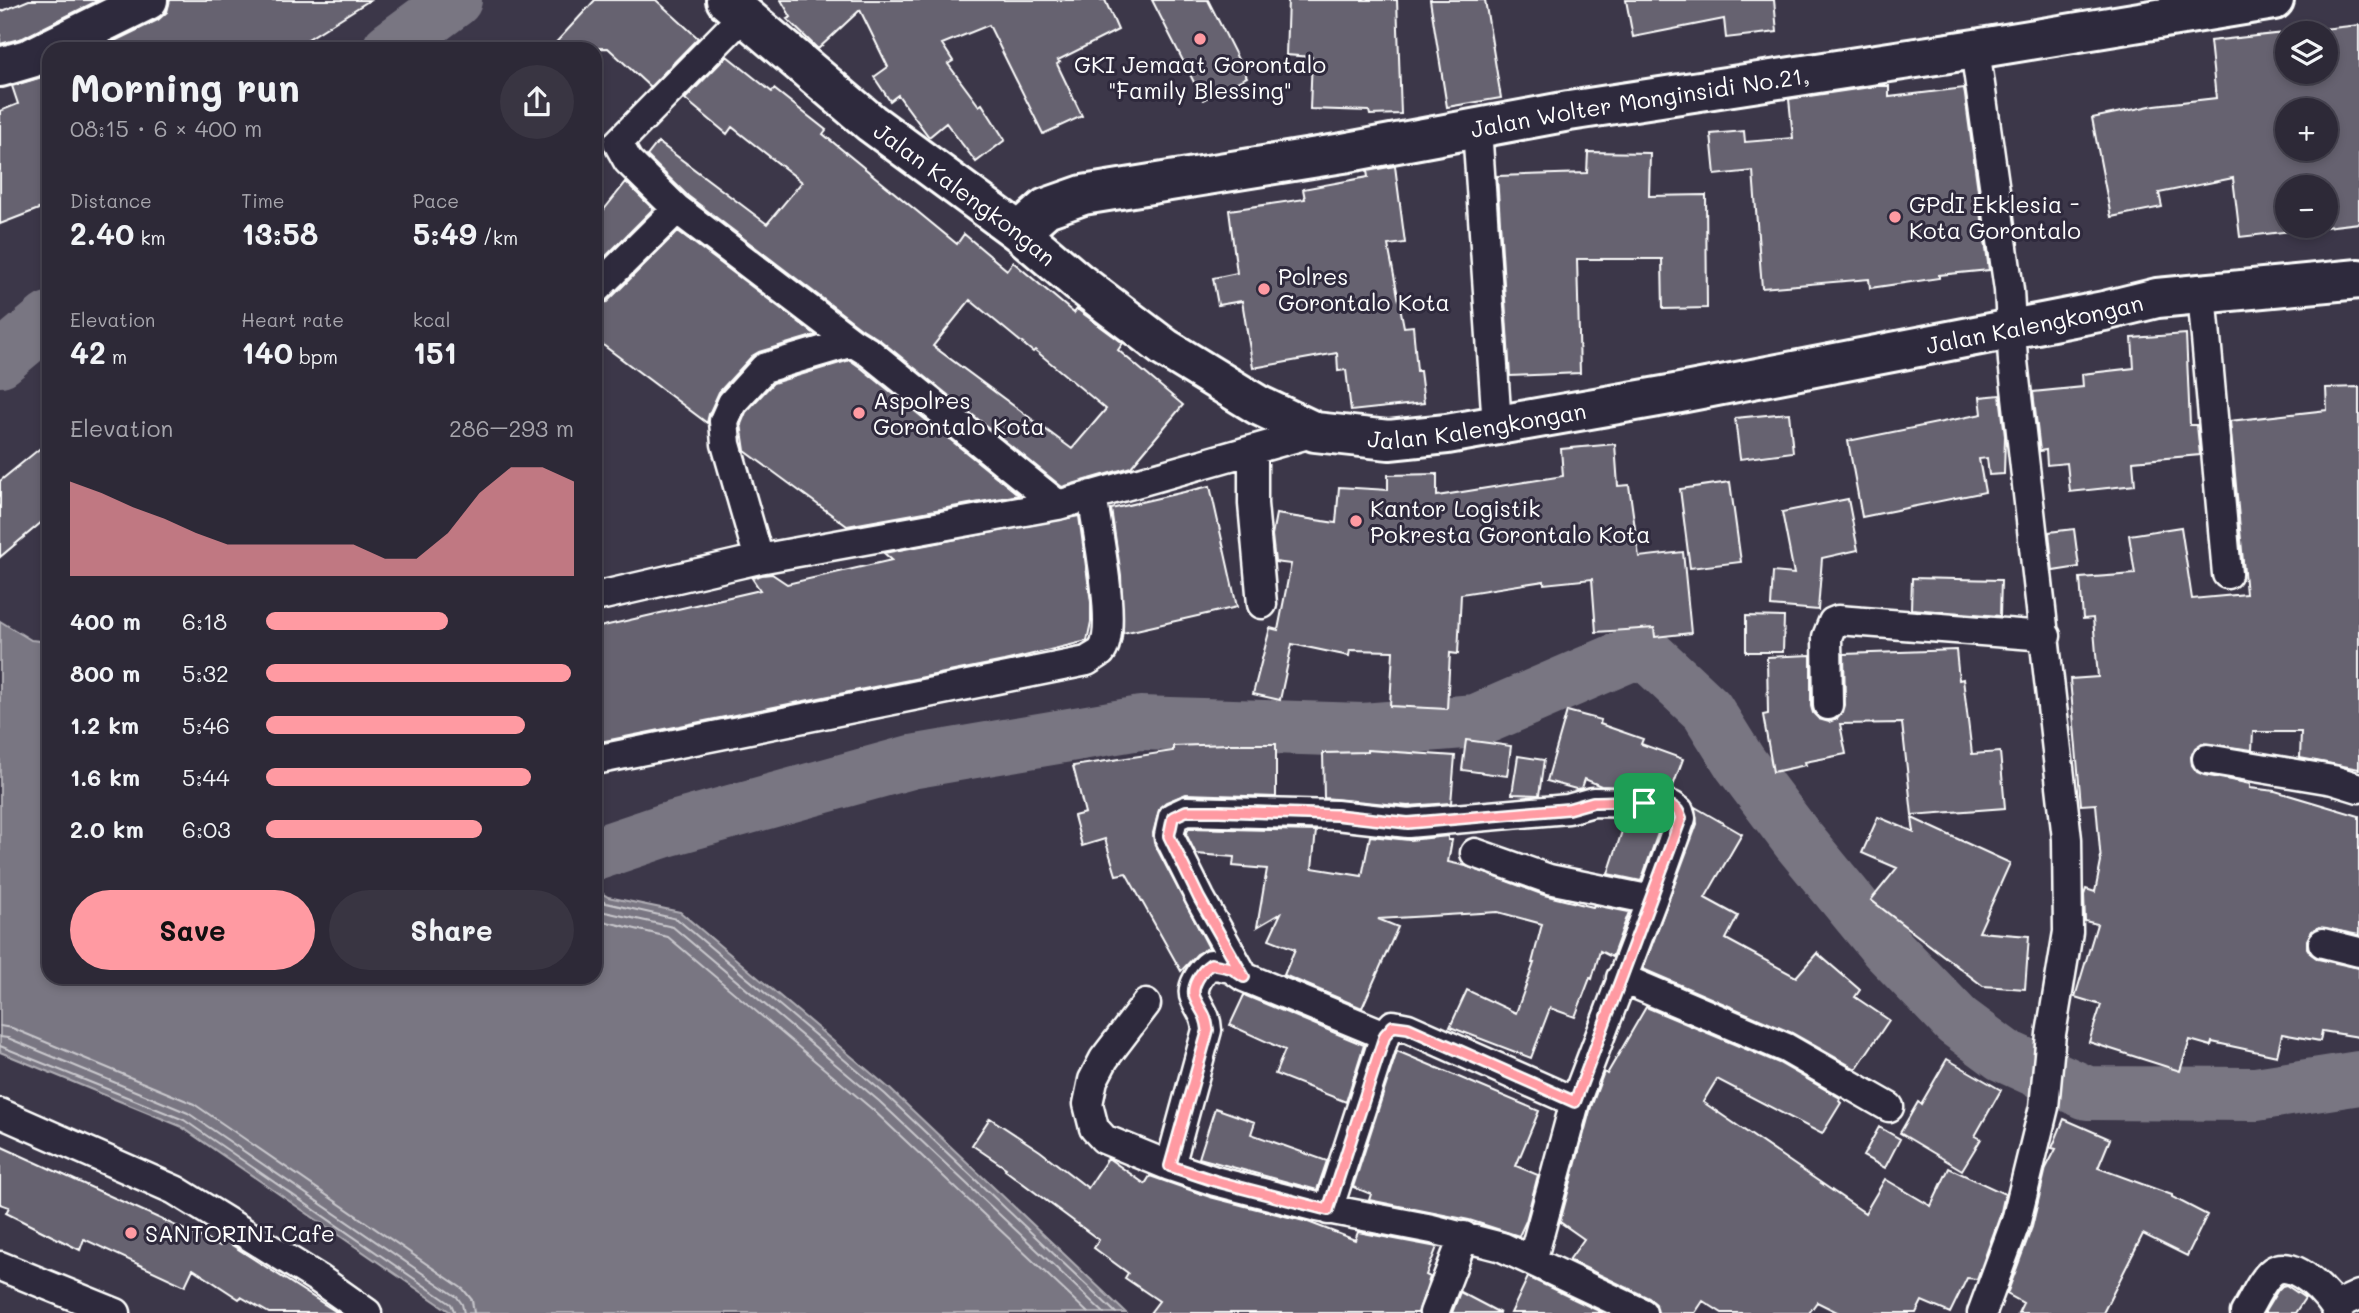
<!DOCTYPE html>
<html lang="en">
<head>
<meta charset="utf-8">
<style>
	body { margin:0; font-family:Mali,sans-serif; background:#393542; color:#f1f3f6; height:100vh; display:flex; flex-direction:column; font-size:26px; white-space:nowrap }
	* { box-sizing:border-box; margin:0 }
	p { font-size:23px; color:#a7a6ad }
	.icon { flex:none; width:38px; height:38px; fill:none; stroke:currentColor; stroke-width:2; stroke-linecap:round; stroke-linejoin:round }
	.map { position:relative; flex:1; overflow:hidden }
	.drawer { position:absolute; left:42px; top:42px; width:560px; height:942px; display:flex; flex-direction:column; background:#2d2937; border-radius:21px; box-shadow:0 4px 10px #0003,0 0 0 2px #484552 }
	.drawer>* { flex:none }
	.tools { position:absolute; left:2275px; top:21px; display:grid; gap:14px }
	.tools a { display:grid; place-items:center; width:63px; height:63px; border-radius:50%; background:#2d2937; box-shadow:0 4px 10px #0003,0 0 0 2px #484552; font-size:35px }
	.pin { position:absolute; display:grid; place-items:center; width:60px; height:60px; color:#fff; margin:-30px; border-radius:14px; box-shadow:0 4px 10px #0006 }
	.round { display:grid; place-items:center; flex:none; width:74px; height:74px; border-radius:37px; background:#393542 }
	.summary { display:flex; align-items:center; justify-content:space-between; height:119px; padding:0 28px }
	h1 { font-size:38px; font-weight:700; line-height:52px }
	.figures { display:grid; grid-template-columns:repeat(3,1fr); gap:10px; height:119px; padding:7px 28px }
	.figures div { display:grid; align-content:center }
	.figures b { font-size:30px; font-weight:700 }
	.figures small { font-size:19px; font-weight:400 }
	.figures p { font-size:19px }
	.chart { height:196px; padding:14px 28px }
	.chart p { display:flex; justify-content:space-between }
	.chart svg { width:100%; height:126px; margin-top:7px; fill:#ff9aa2; opacity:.7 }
	.primary-button { display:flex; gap:14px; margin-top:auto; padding:14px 28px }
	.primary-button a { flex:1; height:80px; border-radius:42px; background:#ff9aa2; color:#111; font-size:28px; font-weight:700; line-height:80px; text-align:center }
	.primary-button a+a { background:#393542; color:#f1f3f6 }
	ul { padding:0 28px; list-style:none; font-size:23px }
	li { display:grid; grid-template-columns:112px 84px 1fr; align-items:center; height:52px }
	li i { height:18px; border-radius:9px; background:#ff9aa2 }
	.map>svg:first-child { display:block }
	.water { fill:#797682; stroke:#afadb4; stroke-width:2 }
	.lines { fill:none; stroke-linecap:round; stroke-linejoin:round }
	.shore { stroke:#c9c8cd; stroke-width:2 }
	.river { stroke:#797682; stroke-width:54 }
	.building { fill:#666270; stroke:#fff; stroke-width:2; fill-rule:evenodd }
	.minor-casing { stroke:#fff; stroke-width:33 }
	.trunk-casing { stroke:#fff; stroke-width:44 }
	.minor { stroke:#2f2a3d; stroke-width:28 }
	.trunk { stroke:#2f2a3d; stroke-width:38 }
	.route-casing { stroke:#fff; stroke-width:14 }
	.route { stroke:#ff9aa2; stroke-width:9 }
	.poi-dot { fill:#ff9aa2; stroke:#2f2a3d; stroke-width:2.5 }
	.labels { text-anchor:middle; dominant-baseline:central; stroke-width:6; stroke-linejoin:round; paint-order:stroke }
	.poi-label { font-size:23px; fill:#fff; stroke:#2f2a3d; text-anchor:start }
	.street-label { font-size:23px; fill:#fff; stroke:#2f2a3d }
</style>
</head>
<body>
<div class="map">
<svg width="2359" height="1313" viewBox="0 0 2359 1313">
	<rect width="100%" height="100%" fill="#3c3749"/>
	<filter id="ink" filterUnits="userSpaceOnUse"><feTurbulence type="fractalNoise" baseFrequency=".0143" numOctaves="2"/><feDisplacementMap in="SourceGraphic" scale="14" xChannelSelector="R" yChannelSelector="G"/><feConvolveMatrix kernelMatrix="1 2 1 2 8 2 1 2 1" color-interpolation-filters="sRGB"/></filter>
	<g filter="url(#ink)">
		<path class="water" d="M0,621L31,640L49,642V976H595V853L604,870L597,890L608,897L680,912L890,1089L1126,1313H452L180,1126L0,1052Z"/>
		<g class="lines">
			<path class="shore" d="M595,897L606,903L677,919L885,1094L1116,1313
				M595,907L605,912L673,927L879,1101L1104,1313
				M595,919L668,937L872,1109L1088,1313
				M0,1026L12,1028L194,1104L463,1289L472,1300L474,1313
				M0,1037L8,1038L188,1113L457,1297L462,1304L464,1313
				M0,1046L184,1120L451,1304L455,1313"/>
			<path class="river" d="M389,49L455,0
				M0,360L49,319
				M595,854L666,830L911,762L1140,723L1363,730L1476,721L1629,655H1648L1707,710L1740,763L1798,840L1886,947L1957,1021L2003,1055L2087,1093L2256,1094L2359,1078"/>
		</g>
		<path class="building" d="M29,0H99L23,38L0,44V12Z
			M170,0H370L292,49H98L158,20L167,12Z
			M595,0H656L698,38L650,87L608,48L550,49Z
			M781,0H1105L1118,30L1058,60L1060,62L1057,64L1082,116L1043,134L989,25L942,44L953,61L948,64L979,106L982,104L1005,140L976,162L946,123L929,137L898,95L890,101L874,77L888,67L860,10L818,49L787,19L791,17Z
			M1152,0H1208L1247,77L1203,100Z
			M1288,0H1397L1401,114L1370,115L1369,111L1310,109L1312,57L1286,55Z
			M1430,0H1485L1501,98L1447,107Z
			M1626,0H1774L1777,32L1726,38L1724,19L1633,37Z
			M2359,25V223L2240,237L2233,178L2159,193L2162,207L2111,217L2092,118L2155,105L2216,98L2210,41ZM2287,33H2326V72H2287ZM2287,110H2326V149H2287ZM2287,187H2326V226H2287Z
			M727,56L772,92L774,89L826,130L823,134L957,244L964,234L1007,270L1013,262L1074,313L1077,309L1123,343L1118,350L1183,405L1131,467L1062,487L880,340L861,328L688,196L647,156L658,142L767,224L802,182L732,127L727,134L685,99ZM970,300L1033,352L1035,350L1106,409L1072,449L933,346Z
			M42,77L49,96V205L0,224V111L18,104L12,86Z
			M1877,86H1889V97L1964,88L1989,270L1939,275V278L1870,288L1869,279L1762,288L1753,171L1715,175L1711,134L1744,131L1745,142L1793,138L1789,99Z
			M1588,152L1650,153L1649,196L1706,195L1707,308L1663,309L1662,259H1577L1580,373L1510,376L1497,176L1587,173Z
			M1395,166L1405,243L1388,245L1404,327L1413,326L1417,371H1420L1424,403L1351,411L1346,370L1338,371L1337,353L1253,368L1242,301L1218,305L1213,278L1237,273L1229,210L1305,199L1303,189L1368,177L1367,171Z
			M626,182L653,209L595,267V221Z
			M678,231L816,335L759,352L752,356L719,392L709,414L707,423L595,339V306L607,302Z
			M2186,334L2190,425H2197L2200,455L2133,461L2135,485L2070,492L2067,463L2047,465L2046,450L2040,451L2033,392L2083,387L2082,374L2134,368L2132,338Z
			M850,360L860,367L1019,495L847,526L745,451L741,424L746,412L773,383Z
			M2359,387V769L2300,758L2301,732H2253L2252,750L2202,743L2195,748L2191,757L2192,765L2197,772L2204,775L2241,782L2250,784V788L2275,791L2359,816V935L2319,927L2312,931L2307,940V948L2311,954L2318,959L2359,968V1037L2322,1031L2320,1041L2282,1034L2277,1056L2212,1042L2211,1046L2190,1040L2180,1071L2089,1042L2101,1005L2075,997L2097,924L2085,921L2084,895L2086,889L2095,892L2101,862L2096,804L2081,805L2070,679L2098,677L2093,618L2083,619L2080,578L2135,574L2129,535L2181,527L2192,599L2246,594L2230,421L2327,410L2326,388Z
			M2000,395L2005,436L2004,474L1989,475L1987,458L1979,459L1985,492L1862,517L1848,441L1982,414L1980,397Z
			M1789,413L1793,452L1740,459L1735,418Z
			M49,441V516L0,557V481Z
			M1615,444L1618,486L1629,485L1639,557L1683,552L1691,633L1655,637L1654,628L1596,632L1592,579L1544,584V581L1461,594L1458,654L1450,653L1447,709L1390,706L1393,651L1350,650L1349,656L1292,644L1280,700L1253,694L1270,628L1278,630L1291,564L1275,562L1272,535L1276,514L1336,523L1339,487L1388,490V475L1437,474V496L1563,476L1561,449Z
			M1730,482L1741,562L1690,568L1680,489Z
			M1210,486L1237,607L1123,633L1121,575L1111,509Z
			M1848,499L1858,550L1822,558L1818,610L1771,606L1773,572L1794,574L1782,512Z
			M1079,516L1091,602V622L1087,641L1004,661L595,743V628L760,590L752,578L762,575L772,574L787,584L892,560L884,553Z
			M2074,529L2079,567L2053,571L2049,532Z
			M1912,578L2001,580L2000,616L1911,609Z
			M1746,616L1784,617L1783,652H1746Z
			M1956,650L1959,680L1963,679L1972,754L2000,752L2005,808L1912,815L1902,723L1840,724L1846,754L1805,762L1806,765L1773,772L1763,715L1768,714L1767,657L1811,655V706L1813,713L1819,719L1829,722L1837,719L1843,712L1845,705L1844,654Z
			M1567,711L1601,720L1600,724L1643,739L1641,744L1683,759L1672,789L1601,786L1585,779L1582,788L1576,789L1547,781Z
			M1466,740L1511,746L1507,776L1462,770Z
			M1228,744H1276V797L1186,794L1166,802L1160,807L1153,833L1154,843L1209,948L1197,954L1181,971L1126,873L1116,875L1105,839L1082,846L1074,816L1085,813L1073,766L1173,751V746Z
			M1367,750L1455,756L1451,803L1408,806L1324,798L1323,753L1367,752Z
			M1518,756L1544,760L1539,795L1512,794Z
			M1695,807L1742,834L1705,898L1738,916L1726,939L1796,977L1817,953L1860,990L1855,997L1889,1020L1856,1069L1792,1033L1643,969L1697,824Z
			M1878,817L1914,832L1912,818L2010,863L1979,932L2029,936L2025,989L1983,986L1871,900L1897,868L1862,853Z
			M1626,819L1662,822L1641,881L1608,874Z
			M1189,828L1316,831L1312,868L1362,876L1370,836L1409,840L1448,836V840H1452L1448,862L1466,866L1544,895L1593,907L1594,905L1629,912L1612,957L1600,951L1592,979L1590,978L1575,1017L1550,1008L1531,1058L1450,1027L1467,990L1516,1013L1534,963H1532L1542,924L1498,912L1378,919L1398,927L1362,1008L1284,975L1295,949L1269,939L1281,913L1257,927L1267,869L1233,866L1234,857L1196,854L1186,834Z
			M1244,995L1364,1045L1346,1102L1275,1074L1285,1050L1230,1025Z
			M1646,1007L1779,1063L1840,1098L1839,1101L1841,1103L1822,1134L1717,1079L1703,1102L1865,1213L1885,1179L1931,1206L1949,1168L2005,1194L2000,1216L1977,1279L1967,1278L1950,1313L1922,1301L1916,1313H1839L1817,1302L1809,1313H1722L1703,1301L1695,1313H1658L1656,1304L1649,1298L1569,1260L1584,1239L1560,1222L1591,1107L1604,1072L1607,1074Z
			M1397,1051L1539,1111L1516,1166L1538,1175L1526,1221L1519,1236L1469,1220L1369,1200L1371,1194L1353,1187Z
			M1947,1059L2001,1090L1975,1136L1981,1139L1962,1170L1900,1133L1918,1102L1921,1104Z
			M1215,1108L1255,1122L1251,1134L1327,1161L1317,1190L1199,1158Z
			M990,1118L1040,1151L1088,1188L1108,1158L1145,1184L1150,1176L1210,1197L1308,1222L1355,1240L1358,1232L1437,1247L1426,1275L1430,1277L1418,1313H1150L1159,1301L1125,1278L1128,1273L1094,1248L1099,1240L1005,1170L1006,1168L972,1145Z
			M2064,1119L2110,1139L2098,1168L2172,1195V1197L2207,1215L2187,1256L2143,1234L2103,1313H2018L2023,1303L2007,1294L2032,1227L2046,1168L2056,1149L2052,1148Z
			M1879,1127L1900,1139L1885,1168L1863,1156Z
			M0,1146L220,1246L224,1240L338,1313H269L241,1297L239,1299L193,1269L185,1286L84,1239L80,1250L6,1213L9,1207L0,1204Z
			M1528,1277L1603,1313H1511Z
			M2286,1285L2305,1298L2295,1313H2264L2278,1290L2282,1286Z
			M1460,1292L1500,1313H1452Z"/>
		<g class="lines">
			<g class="minor-casing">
				<path id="minor" d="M743,16L618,143L628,161L677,209L852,342L870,353L1058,505
					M1975,49L2009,290L2013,361L2067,839L2068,932L2051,1034L2044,1107L2016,1221L1982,1313
					M1477,128L1497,426
					M595,290L677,209
					M2202,293L2227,574
					M1253,450V504L1262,604
					M759,559L726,444L724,421L732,403L764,368L852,342
					M595,597L759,559L1058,505L1315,432
					M1828,705L1827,637L1833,622L1838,620L2046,636
					M2207,759L2333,780L2359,788
					M595,760L1087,661C1091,658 1097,655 1101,652C1119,630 1096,525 1092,495
					M1475,853L1549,879L1652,900L1575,1102L1532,1261
					M2323,943L2359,952
					M1244,977L1200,898L1169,836L1173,817L1186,811L1336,815L1408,823L1568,809L1593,802L1644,803L1672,806L1679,811L1681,818L1652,900
					M1621,978L1786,1048L1889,1107
					M1146,1004L1104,1059L1093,1080L1088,1104L1094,1128L1104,1139L1170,1166L1215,1181L1317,1207L1432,1229L1502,1247L1642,1313
					M0,1113L175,1190L319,1279L367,1313
					M1170,1166L1207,1030C1206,1014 1201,1012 1195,998C1190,987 1202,970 1211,964L1231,968L1244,977L1385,1035
					M1328,1210L1385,1035L1393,1025L1408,1028L1575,1102
					M0,1266L116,1313
					M2335,1306L2359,1295
					M1434,1313L1464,1236
					M2245,1313C2253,1301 2261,1280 2273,1271C2294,1257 2330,1296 2338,1313"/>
			</g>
			<g class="trunk-casing">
				<g id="trunk">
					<path id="s1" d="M726,0L871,123L1019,232L1078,282L1165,348L1258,405L1315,432L1389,440L1447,434L1675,394L2104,311L2157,298L2359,279"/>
					<path d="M49,49L148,0"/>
					<path d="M0,67L31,58L49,49"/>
					<path id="s2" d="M1019,232L1046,208L1083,195L1343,153L1569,111L1975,49L2274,0"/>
				</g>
			</g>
			<use href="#minor" class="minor"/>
			<use href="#trunk" class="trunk"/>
		</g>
	</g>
	<g class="lines" filter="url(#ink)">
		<g class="route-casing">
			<path id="route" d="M1593,802C1617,802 1648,798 1671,806C1677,808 1679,812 1681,818L1575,1102L1408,1028L1393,1026L1385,1035L1328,1210L1215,1181L1170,1166L1208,1030C1206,1013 1201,1012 1195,998C1190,987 1202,970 1211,964L1231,968L1244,977L1199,898L1169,836L1173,817L1186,811H1219L1336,815L1408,823L1568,809Z"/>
		</g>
		<use href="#route" class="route"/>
	</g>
	<g class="poi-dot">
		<circle cx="1200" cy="39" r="7"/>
		<circle cx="1895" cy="217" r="7"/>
		<circle cx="1264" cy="289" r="7"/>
		<circle cx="859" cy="413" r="7"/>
		<circle cx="1356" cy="521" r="7"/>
		<circle cx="131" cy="1233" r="7"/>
	</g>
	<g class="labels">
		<g class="poi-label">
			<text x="1200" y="64" text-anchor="middle">GKI Jemaat Gorontalo<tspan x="1200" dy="26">"Family Blessing"</tspan></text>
			<text x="1909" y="204">GPdI Ekklesia -<tspan x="1909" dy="26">Kota Gorontalo</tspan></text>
			<text x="1278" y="276">Polres<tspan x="1278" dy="26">Gorontalo Kota</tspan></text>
			<text x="873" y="400">Aspolres<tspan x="873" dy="26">Gorontalo Kota</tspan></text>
			<text x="1370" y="508">Kantor Logistik<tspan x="1370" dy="26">Pokresta Gorontalo Kota</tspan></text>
			<text x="145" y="1233">SANTORINI Cafe</text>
		</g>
		<g class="street-label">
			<text stroke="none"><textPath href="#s2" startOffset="640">Jalan Wolter Monginsidi No.21,</textPath></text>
			<text stroke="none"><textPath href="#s1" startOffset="308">Jalan Kalengkongan</textPath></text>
			<text stroke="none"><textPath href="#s1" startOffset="1463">Jalan Kalengkongan</textPath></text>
			<text stroke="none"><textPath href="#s1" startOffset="896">Jalan Kalengkongan</textPath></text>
		</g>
	</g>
</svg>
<div class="tools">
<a><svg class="icon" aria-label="layers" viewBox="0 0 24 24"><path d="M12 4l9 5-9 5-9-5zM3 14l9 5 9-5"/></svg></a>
<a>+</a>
<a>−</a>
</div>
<div class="pin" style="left:1644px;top:803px;background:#1e9e55"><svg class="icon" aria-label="arrive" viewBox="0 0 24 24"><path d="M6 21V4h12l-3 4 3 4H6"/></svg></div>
<section class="drawer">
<div class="summary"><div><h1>Morning run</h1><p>08:15 · 6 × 400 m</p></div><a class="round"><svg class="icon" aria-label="share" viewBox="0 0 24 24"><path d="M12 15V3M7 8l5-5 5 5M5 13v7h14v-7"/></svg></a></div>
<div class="figures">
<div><p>Distance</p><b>2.40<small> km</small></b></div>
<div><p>Time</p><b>13:58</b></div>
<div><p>Pace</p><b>5:49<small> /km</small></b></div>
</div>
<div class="figures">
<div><p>Elevation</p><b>42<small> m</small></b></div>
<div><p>Heart rate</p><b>140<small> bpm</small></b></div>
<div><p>kcal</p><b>151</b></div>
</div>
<div class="chart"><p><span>Elevation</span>286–293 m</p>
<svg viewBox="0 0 160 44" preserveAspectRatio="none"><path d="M0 44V11L10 15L20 20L30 24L40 29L50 33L60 33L70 33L80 33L90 33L100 38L110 38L120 29L130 15L140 6L150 6L160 11V44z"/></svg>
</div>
<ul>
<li><b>400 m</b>6:18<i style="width:59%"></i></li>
<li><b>800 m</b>5:32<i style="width:99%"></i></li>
<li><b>1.2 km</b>5:46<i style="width:84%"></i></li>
<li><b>1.6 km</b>5:44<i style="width:86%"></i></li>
<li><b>2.0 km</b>6:03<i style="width:70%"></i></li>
</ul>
<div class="primary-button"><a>Save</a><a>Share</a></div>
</section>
</div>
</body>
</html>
